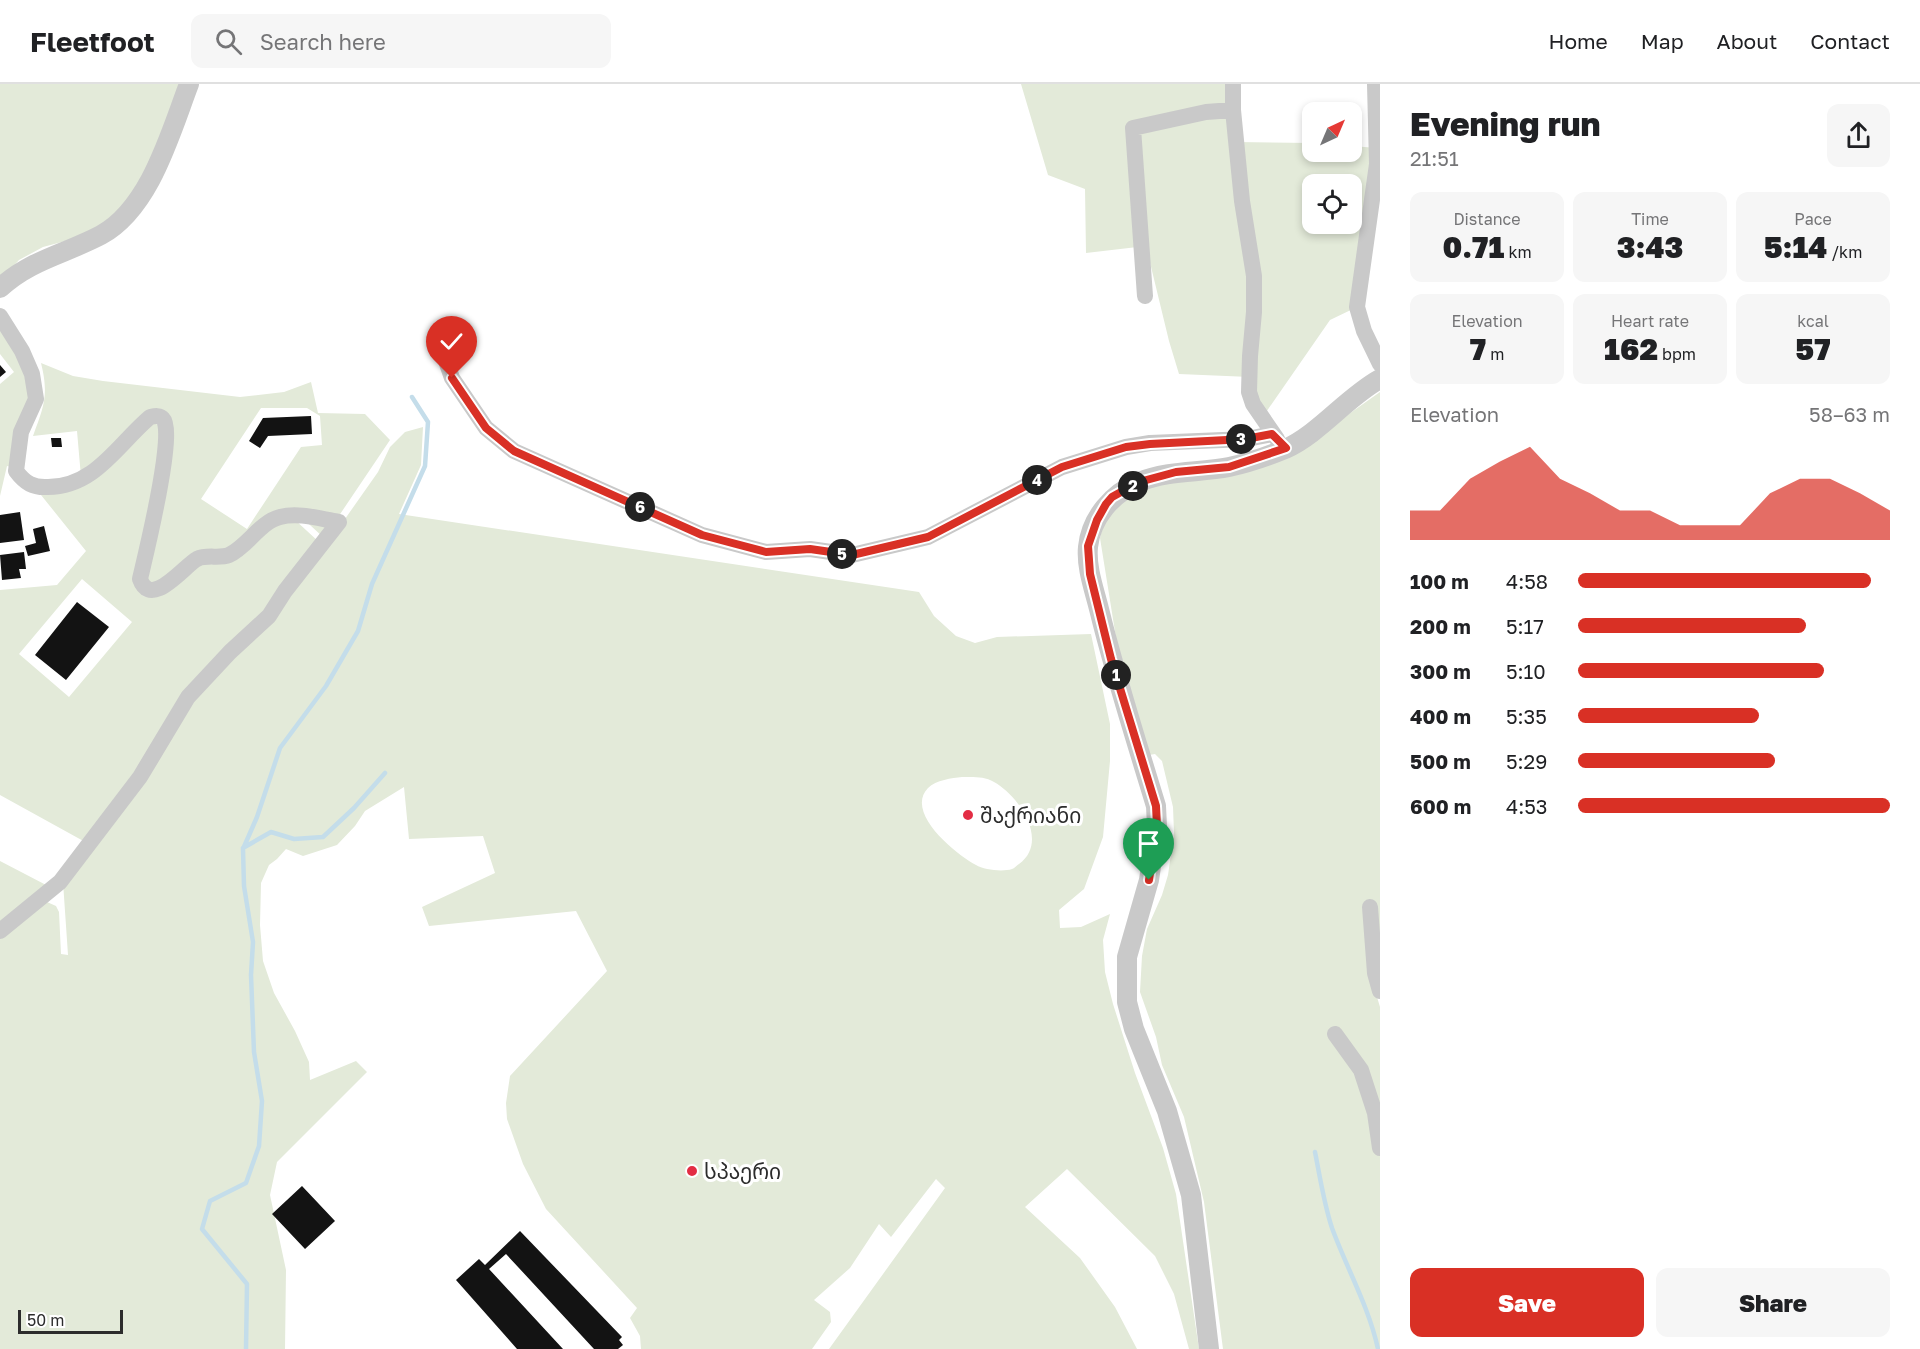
<!DOCTYPE html>
<html lang="en">
<head>
<meta charset="utf-8">
<style>
	body { margin:0; font-family:"Golos Text","Noto Sans Georgian",sans-serif; background:#f6f6f6; color:#202124; height:100vh; display:flex; flex-direction:column; font-size:22px; white-space:nowrap }
	* { box-sizing:border-box; margin:0 }
	p { font-size:20px; color:#757577 }
	.icon { flex:none; width:33px; height:33px; fill:none; stroke:currentColor; stroke-width:2; stroke-linecap:round; stroke-linejoin:round }
	.map { position:relative; flex:1; overflow:hidden }
	.sheet { display:flex; flex-direction:column; background:#fff; width:540px }
	.sheet>* { flex:none }
	.needle { width:39px; rotate:44deg }
	.buttons { position:absolute; left:1302px; top:18px; display:grid; gap:12px }
	.buttons a { display:grid; place-items:center; width:60px; height:60px; border-radius:12px; background:#fff; box-shadow:0 3px 9px #0003; font-size:30px }
	.scale { position:absolute; left:18px; bottom:15px; width:105px; box-sizing:border-box; padding-left:6px; border:3px solid #2c2c2c; border-top:0; font-size:16px; line-height:21px; white-space:nowrap; color:#2c2c2c; -webkit-text-stroke:4px #fff; paint-order:stroke }
	.pin { position:absolute; display:grid; place-items:center; width:51px; height:51px; color:#fff; margin:-62px -26px; border-radius:50% 50% 50% 0; rotate:-45deg; box-shadow:0 0 6px #0007 }
	.pin .icon { rotate:45deg }
	.km { position:absolute; width:30px; height:30px; margin:-15px; border-radius:50%; background:#222; color:#fff; font-size:16px; line-height:30px; text-align:center }
	.round { display:grid; place-items:center; flex:none; width:63px; height:63px; border-radius:12px; background:#f6f6f6 }
	.overview { display:flex; align-items:center; justify-content:space-between; height:102px; padding:0 30px }
	h1 { font-size:33px; font-weight:800; line-height:45px }
	.figures { display:grid; grid-template-columns:repeat(3,1fr); gap:9px; height:102px; padding:6px 30px }
	.figures div { display:grid; align-content:center; border-radius:12px; background:#f6f6f6; text-align:center }
	.figures b { font-size:30px; font-weight:800 }
	.figures small { font-size:16px; font-weight:400 }
	.figures p { font-size:16px }
	.chart { height:168px; padding:12px 30px }
	.chart p { display:flex; justify-content:space-between }
	.chart svg { width:100%; height:108px; margin-top:6px; fill:#d93025; opacity:.7 }
	.primary-button { display:flex; gap:12px; margin-top:auto; padding:12px 30px }
	.primary-button a { flex:1; height:69px; border-radius:12px; background:#d93025; color:#fff; font-size:24px; font-weight:800; line-height:69px; text-align:center }
	.primary-button a+a { background:#f6f6f6; color:#202124 }
	ul { padding:0 30px; list-style:none; font-size:20px }
	li { display:grid; grid-template-columns:96px 72px 1fr; align-items:center; height:45px }
	li i { height:15px; border-radius:8px; background:#d93025 }
	header { display:flex; align-items:center; gap:36px; box-sizing:border-box; height:84px; padding:0 30px; background:#fff; border-bottom:2px solid #e0e0e0 }
	header strong { font-size:28px }
	nav { display:flex; gap:33px; margin-inline-start:auto; font-size:21px }
	.search { width:420px; height:54px; background:#f6f6f6; display:flex; align-items:center; gap:15px; box-sizing:border-box; padding:0 21px; border-radius:12px; color:#757577; font-size:22px }
	main { display:flex; flex:1; min-height:0 }
	.map>svg:first-child { display:block }
	.green { fill:#e3ead9; fill-rule:evenodd }
	.lines { fill:none; stroke-linecap:round; stroke-linejoin:round }
	.stream { stroke:#c4ddea; stroke-width:4.5 }
	.building { fill:#131313 }
	.minor { stroke:#c9c9c9; stroke-width:16 }
	.tertiary { stroke:#c9c9c9; stroke-width:20 }
	.route-casing { stroke:#fff; stroke-width:12 }
	.route { stroke:#d93025; stroke-width:8 }
	.poi-dot { fill:#e32d44; stroke:#fff; stroke-width:2 }
	.labels { text-anchor:middle; dominant-baseline:central; stroke-width:6; stroke-linejoin:round; paint-order:stroke }
	.poi-label { font-size:21px; fill:#2c2c2c; stroke:#fff; text-anchor:start }
</style>
</head>
<body>
<header>
<strong>Fleetfoot</strong>
<div class="search"><svg class="icon" aria-label="search" viewBox="0 0 24 24"><circle cx="10" cy="10" r="6"/><path d="M15 15l6 6"/></svg>Search here</div>
<nav><a>Home</a><a>Map</a><a>About</a><a>Contact</a></nav>
</header>
<main>
<div class="map">
<svg width="1380" height="1265" viewBox="0 0 1380 1265">
	<rect width="100%" height="100%" fill="#fff"/>
	<path class="green" d="M0,0H181L150,81L123,123L88,151L43,163L19,176L2,195L0,193Z
		M1021,0H1233L1236,58L1312,59V68H1352V62L1377,64L1357,223L1330,236L1262,334L1250,293L1179,290L1169,257L1146,162L1086,169L1085,105L1048,91ZM1312,100H1352V140H1312Z
		M0,245L8,253L31,300L15,384L7,382L0,412V300L14,288L0,270Z
		M41,279L73,292L103,297L240,313L284,308L311,298L318,329L365,330L390,356L324,454L296,428L171,496L146,500L173,343L158,329L81,393L77,347L33,352C44,322 49,311 41,279ZM261,324H307L320,332L322,361L301,363L247,445L201,415Z
		M1380,308V896L1368,883L1380,923V1044L1358,986L1380,1071V1265H1223L1204,1118L1184,1033L1162,981L1156,953L1140,908L1142,872L1147,845L1162,811L1168,791L1174,749L1173,723L1162,677L1155,670L1149,671L1117,560L1100,454L1104,438L1129,411L1339,337Z
		M151,336L163,345L136,497L143,512L151,513C195,482 242,452 294,435L319,458L272,520L230,563L87,759L0,711V506L57,501L86,467L41,411L64,406ZM82,495L132,538L69,613L19,570Z
		M423,343L421,381L399,430L919,508L934,532L956,552L975,559L997,553L1091,550L1110,640V677L1103,753L1084,805L1059,826L1060,844L1081,843L1110,830L1103,856L1105,888L1113,920L1135,989L1163,1064L1176,1110L1199,1265H1189L1174,1210L1155,1172L1067,1085L1025,1123L1080,1174L1115,1223L1137,1265H829L945,1104L936,1095L891,1153L879,1140L850,1184L814,1216L830,1228L831,1238L812,1265H641L640,1252L630,1234L637,1224L546,1125L523,1080L507,1035L506,1019L510,992L607,887L576,827L429,842L422,823L495,789L483,752L409,755L404,703L365,727L355,742L337,761L303,772L286,765L277,775L269,781L261,799L260,841L263,877L274,909L295,947L309,978L310,996L356,977L367,988L277,1078L270,1111L286,1186L285,1265H0V853L47,818L56,822L59,828L61,870L68,871L63,798L178,633L333,452L378,388L390,363L405,348ZM962,693C973,693 984,692 994,698C1019,712 1050,757 1019,780C1017,781 1015,784 1012,785C1003,788 984,786 976,781C957,771 904,729 928,704C936,696 952,694 962,693Z
		M0,777L48,802L0,842Z"/>
	<g class="lines">
		<path class="stream" d="M243,764L271,748L294,755L323,753L354,724L385,689
			M1315,1068C1320,1093 1324,1120 1332,1144C1347,1185 1369,1223 1378,1265
			M246,1265L247,1200L202,1145L210,1117L246,1099L259,1062L262,1017L254,968L251,891L253,858L244,802L243,765L257,733L280,664L326,602L358,547L372,500L425,382L428,338L412,313"/>
	</g>
	<path class="building" d="M0,281L6,288L0,293Z
		M311,332L312,350L268,352L260,364L249,357L263,334Z
		M51,354H61L62,363H52Z
		M20,428L24,456L0,459V431Z
		M44,442L50,467L28,472L25,462L36,459L33,445Z
		M24,468L26,485H19L21,494L2,496L0,471Z
		M77,518L109,543L66,596L35,571Z
		M302,1102L335,1137L305,1165L272,1130Z
		M520,1147L622,1253L619,1256L623,1261L618,1265H594L506,1170L489,1185L563,1265H517L456,1196L479,1175L485,1181Z"/>
	<g class="lines">
		<path class="minor" d="M1233,0V26L1242,117L1254,192V228L1250,272L1249,308L1253,320L1277,355
			M1375,0L1377,80L1357,223L1364,247L1380,280
			M1145,212L1133,44L1206,28L1233,26
			M0,232L22,267L32,290L36,315L21,348L16,387C25,399 33,404 48,403C95,403 118,360 150,333C155,332 160,331 163,335C176,348 145,473 140,495C151,526 184,482 197,475C207,470 219,475 229,471C248,462 260,438 280,433C299,428 320,435 339,438L285,507L269,532L230,568L188,613L140,693L60,798L0,847
			M438,254L452,294L486,344L514,367L702,451L766,468L810,465L852,471L928,453L1062,383L1126,363L1150,359L1247,355L1272,350
			M1370,823L1375,889L1380,907
			M1335,950L1361,986L1375,1029L1380,1064"/>
		<path class="tertiary" d="M0,204C30,176 65,170 101,151C150,124 170,50 189,0
			M1209,1265L1191,1111L1167,1027L1134,945L1127,918V873L1149,796L1157,742L1156,722C1136,656 1115,591 1099,525C1094,505 1086,483 1088,463C1091,433 1113,409 1139,398C1169,386 1199,389 1229,383C1247,379 1268,372 1285,365C1319,350 1347,313 1380,295"/>
	</g>
	<g class="lines">
		<g class="route-casing">
			<path id="route" d="M452,294L486,344L514,367L702,451L766,468L810,465L852,471L928,453L1062,383L1126,363L1150,360L1246,355L1272,350L1286,364L1229,383L1176,388L1139,398L1112,413L1106,420L1097,436L1088,462L1090,490L1111,575L1156,722L1157,742L1149,796"/>
		</g>
		<use href="#route" class="route"/>
	</g>
	<g class="poi-dot">
		<circle cx="968" cy="731" r="6"/>
		<circle cx="692" cy="1087" r="6"/>
	</g>
	<g class="labels">
		<g class="poi-label">
			<text x="980" y="731">შაქრიანი</text>
			<text x="704" y="1087">სპაერი</text>
		</g>
	</g>
</svg>
<div class="buttons">
<a><svg class="needle" viewBox="-14 -14 28 28"><path d="M0-13l5 13h-10z" fill="#e53935"/><path d="M0 13l5-13h-10z" fill="#757577"/></svg></a>
<a><svg class="icon" aria-label="locate" viewBox="0 0 24 24"><circle cx="12" cy="12" r="6"/><path d="M12 2v4M12 18v4M2 12h4M18 12h4"/></svg></a>
</div>
<div class="scale">50 m</div>
<div class="pin" style="left:1149px;top:796px;background:#1e9e55"><svg class="icon" aria-label="arrive" viewBox="0 0 24 24"><path d="M6 21V4h12l-3 4 3 4H6"/></svg></div>
<div class="pin" style="left:452px;top:294px;background:#d93025"><svg class="icon" aria-label="check" viewBox="0 0 24 24"><path d="M5 12l5 5 9-10"/></svg></div>
<b class="km" style="left:1116px;top:591px">1</b>
<b class="km" style="left:1133px;top:402px">2</b>
<b class="km" style="left:1241px;top:355px">3</b>
<b class="km" style="left:1037px;top:396px">4</b>
<b class="km" style="left:842px;top:470px">5</b>
<b class="km" style="left:640px;top:423px">6</b>
</div>
<section class="sheet">
<div class="overview"><div><h1>Evening run</h1><p>21:51</p></div><a class="round"><svg class="icon" aria-label="share" viewBox="0 0 24 24"><path d="M12 15V3M7 8l5-5 5 5M5 13v7h14v-7"/></svg></a></div>
<div class="figures">
<div><p>Distance</p><b>0.71<small> km</small></b></div>
<div><p>Time</p><b>3:43</b></div>
<div><p>Pace</p><b>5:14<small> /km</small></b></div>
</div>
<div class="figures">
<div><p>Elevation</p><b>7<small> m</small></b></div>
<div><p>Heart rate</p><b>162<small> bpm</small></b></div>
<div><p>kcal</p><b>57</b></div>
</div>
<div class="chart"><p><span>Elevation</span>58–63 m</p>
<svg viewBox="0 0 160 44" preserveAspectRatio="none"><path d="M0 44V32L10 32L20 19L30 12L40 6L50 19L60 25L70 32L80 32L90 38L100 38L110 38L120 25L130 19L140 19L150 25L160 32V44z"/></svg>
</div>
<ul>
<li><b>100 m</b>4:58<i style="width:94%"></i></li>
<li><b>200 m</b>5:17<i style="width:73%"></i></li>
<li><b>300 m</b>5:10<i style="width:79%"></i></li>
<li><b>400 m</b>5:35<i style="width:58%"></i></li>
<li><b>500 m</b>5:29<i style="width:63%"></i></li>
<li><b>600 m</b>4:53<i style="width:100%"></i></li>
</ul>
<div class="primary-button"><a>Save</a><a>Share</a></div>
</section>
</main>
</body>
</html>
